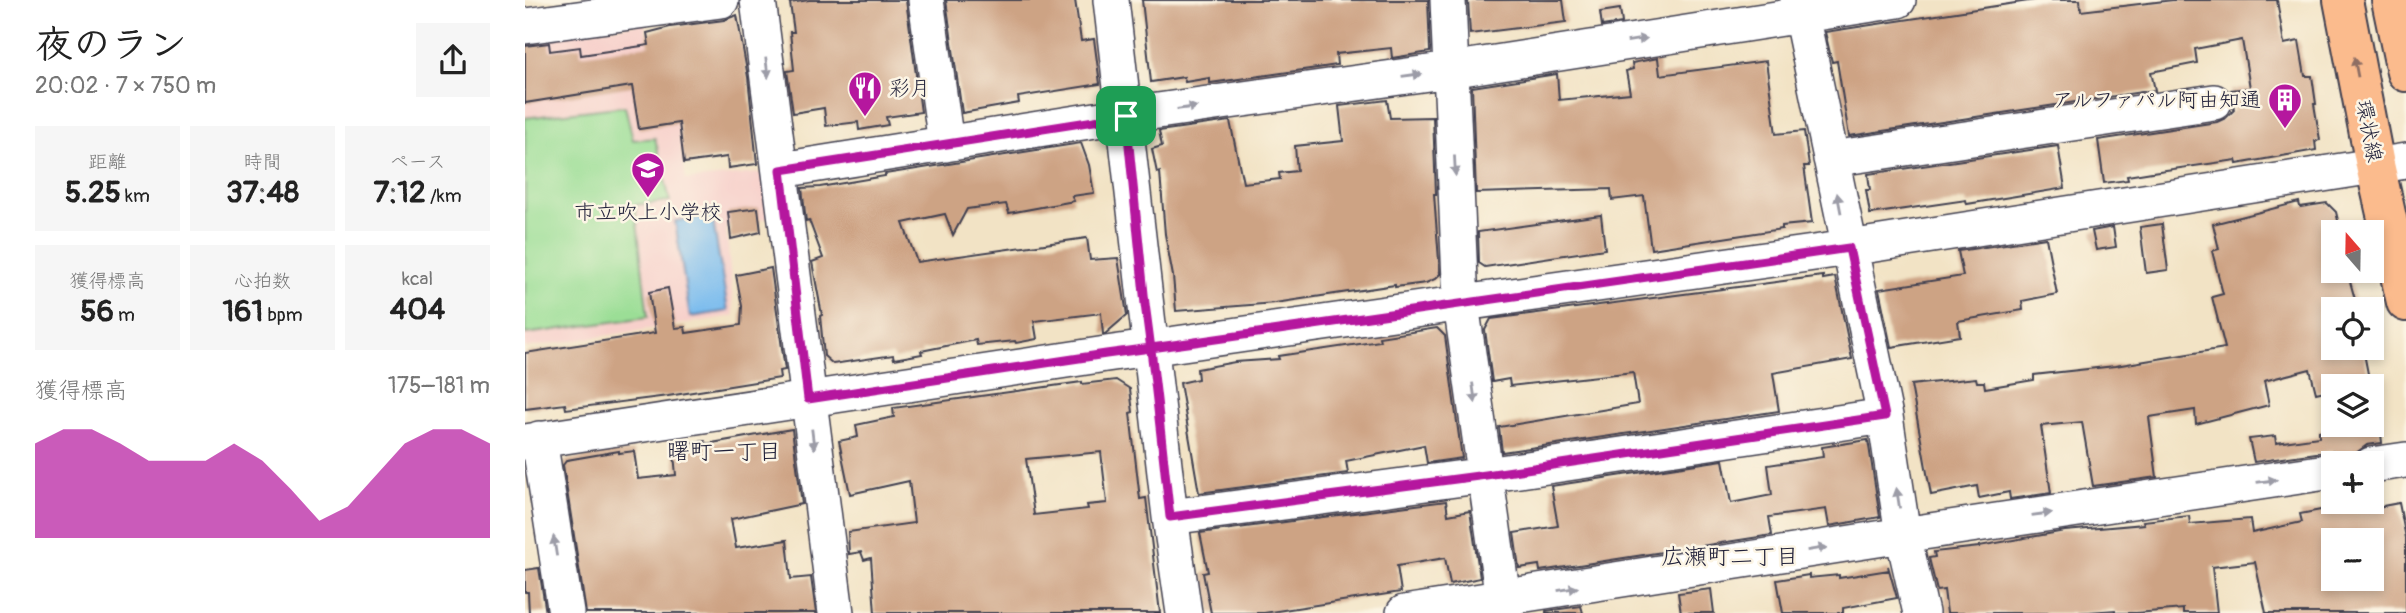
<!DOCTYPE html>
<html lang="ja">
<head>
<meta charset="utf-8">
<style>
	body { margin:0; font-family:Pangolin,"Klee One",sans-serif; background:#f6f6f6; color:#222; height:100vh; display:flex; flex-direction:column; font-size:26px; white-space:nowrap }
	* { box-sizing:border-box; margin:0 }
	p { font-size:23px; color:#767676 }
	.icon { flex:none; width:38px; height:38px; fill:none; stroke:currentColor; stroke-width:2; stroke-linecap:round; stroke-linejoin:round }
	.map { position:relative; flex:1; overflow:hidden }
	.panel { display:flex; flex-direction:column; background:#fff; width:525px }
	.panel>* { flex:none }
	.needle { width:46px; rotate:340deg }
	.tools { position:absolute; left:1796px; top:220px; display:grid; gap:14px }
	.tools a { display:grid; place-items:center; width:63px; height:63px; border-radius:0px; background:#fff; box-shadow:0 4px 10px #0003; font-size:35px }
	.pin { position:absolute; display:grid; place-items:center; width:60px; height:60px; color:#fff; margin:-30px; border-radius:14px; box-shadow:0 4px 10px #0006 }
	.round { display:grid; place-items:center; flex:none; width:74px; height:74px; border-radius:0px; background:#f6f6f6 }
	.headline { display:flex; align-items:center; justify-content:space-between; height:119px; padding:0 35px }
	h1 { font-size:38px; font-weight:700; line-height:52px }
	.figures { display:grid; grid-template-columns:repeat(3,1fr); gap:10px; height:119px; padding:7px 35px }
	.figures div { display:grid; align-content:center; border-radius:0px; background:#f6f6f6; text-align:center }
	.figures b { font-size:30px; font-weight:700 }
	.figures small { font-size:19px; font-weight:400 }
	.figures p { font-size:19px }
	.chart { height:196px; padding:14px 35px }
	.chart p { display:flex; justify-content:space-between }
	.chart svg { width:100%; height:126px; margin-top:7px; fill:#b5179e; opacity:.7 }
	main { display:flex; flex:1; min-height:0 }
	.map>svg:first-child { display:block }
	.built { fill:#f7d0cb }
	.green { fill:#9bde96; stroke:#5e8068; stroke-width:2 }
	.water { fill:#79bbee; stroke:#4e6e94; stroke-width:2 }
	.building { fill:#cda384; fill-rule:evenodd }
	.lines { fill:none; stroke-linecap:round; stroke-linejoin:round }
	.minor-casing { stroke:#413f50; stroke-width:38 }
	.major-casing { stroke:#413f50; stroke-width:42 }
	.minor { stroke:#fff; stroke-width:35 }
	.major { stroke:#fbbb8d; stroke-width:38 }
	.oneway { fill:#9c9ca7 }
	.oneway2 { fill:#8e6e64 }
	.route-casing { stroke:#fff; stroke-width:14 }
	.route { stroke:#b5179e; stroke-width:9 }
	.labels { text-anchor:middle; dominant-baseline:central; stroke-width:5; stroke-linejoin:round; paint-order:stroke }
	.poi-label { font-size:21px; fill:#22223b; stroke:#fcf5e5; text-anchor:start }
	.street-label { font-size:21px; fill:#22223b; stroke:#fcf5e5 }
	.neighbourhood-label { font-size:23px; fill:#22223b; stroke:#fcf5e5 }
</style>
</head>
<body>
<main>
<section class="panel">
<div class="headline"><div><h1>夜のラン</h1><p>20:02 · 7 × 750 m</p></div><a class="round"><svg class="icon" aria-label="share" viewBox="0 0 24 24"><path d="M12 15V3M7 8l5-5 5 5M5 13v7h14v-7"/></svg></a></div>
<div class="figures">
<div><p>距離</p><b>5.25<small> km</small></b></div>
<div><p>時間</p><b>37:48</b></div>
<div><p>ペース</p><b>7:12<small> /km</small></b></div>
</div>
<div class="figures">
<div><p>獲得標高</p><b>56<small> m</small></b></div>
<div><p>心拍数</p><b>161<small> bpm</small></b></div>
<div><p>kcal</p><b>404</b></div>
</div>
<div class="chart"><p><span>獲得標高</span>175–181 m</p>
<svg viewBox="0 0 160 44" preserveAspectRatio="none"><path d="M0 44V11L10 6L20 6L30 11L40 17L50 17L60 17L70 11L80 17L90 27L100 38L110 33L120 22L130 11L140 6L150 6L160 11V44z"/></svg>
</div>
</section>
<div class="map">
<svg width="1881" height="613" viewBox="0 0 1881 613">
	<rect width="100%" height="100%" fill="#fcf5e5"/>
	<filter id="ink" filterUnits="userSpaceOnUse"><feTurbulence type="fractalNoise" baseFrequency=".0143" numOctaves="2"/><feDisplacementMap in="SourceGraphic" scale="14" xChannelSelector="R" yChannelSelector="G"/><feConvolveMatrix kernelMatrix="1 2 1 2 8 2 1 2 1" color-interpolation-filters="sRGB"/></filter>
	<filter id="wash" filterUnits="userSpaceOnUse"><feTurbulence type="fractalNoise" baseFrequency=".00686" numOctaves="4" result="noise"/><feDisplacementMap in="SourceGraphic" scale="28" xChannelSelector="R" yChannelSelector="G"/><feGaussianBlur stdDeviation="1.57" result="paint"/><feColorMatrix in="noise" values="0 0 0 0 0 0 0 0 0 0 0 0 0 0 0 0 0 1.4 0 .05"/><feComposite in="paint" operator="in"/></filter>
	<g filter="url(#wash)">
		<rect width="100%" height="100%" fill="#f2e3c5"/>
		<path class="built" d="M120,23L136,122L152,120L161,180L243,172L250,217L201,225L209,316L0,348V40Z"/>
		<path class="green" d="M100,106L108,140L130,138L145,201L110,205L123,317L0,334V118Z"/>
		<path class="water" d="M187,215L203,311L165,317L150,221Z"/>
		<g id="blocks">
			<path class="building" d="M284,0H381L396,112L361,117L363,125L334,130L333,122L301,126L299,108L268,113L262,71L269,70L265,32H269L265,3Z
				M421,0H550L556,41L569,39L575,84L493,97L494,103L437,113Z
				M617,0H903L905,52L867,58L866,48L811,54L812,65L792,68L685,83V78L660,82L659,77L626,82Z
				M943,0H1038L1041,22L945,34Z
				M1510,0H1555L1556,11L1648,0H1752L1759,44L1774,41L1780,76H1787L1791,104H1789L1795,140L1790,141L1791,150L1712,164L1711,160L1627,172L1602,176L1603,180L1579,183L1573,140L1692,122L1701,118L1709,110L1706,90L1725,88L1717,40L1670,49L1672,63L1626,72L1630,90L1324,136L1312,61L1307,62L1300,32Z
				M1095,9L1097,23L1077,26L1075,12Z
				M212,15L223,77L232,164L203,168L202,157L159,163L154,123L114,129L107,86L0,103V46L24,43L25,51L55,47L56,55L124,45L122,33L145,27L199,20Z
				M1133,58L1135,75L1241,61L1251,134L1279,131L1284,166H1279L1287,223L1257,226V229L1126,249L1119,196L1087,200L1086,189L951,193L947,87L1032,74L1034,100L1105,93L1101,71L1108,69L1107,63Z
				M862,100L865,118L908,117L911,194H909L915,274L910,279L901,283L870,287V285L750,303L651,311L648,276L640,234L635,172L632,173L627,149L637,146L634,131L705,121L718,183L755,179L754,173L772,171L770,146L818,141L814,106Z
				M556,143L564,165L569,193L547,196L549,201L484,213L481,204L442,209L428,235L420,214L378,223L392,262L562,238L565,260L593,258L602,315L580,334H578L576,313L509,321L512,339L491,343L490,341L452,345L451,340L396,351L397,354L369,359L368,355L308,364L299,356L295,316L297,315L287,262L298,258L284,220L281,221L277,188L295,187L360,176V174Z
				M1533,146L1540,188L1442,204L1441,200L1345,214L1341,190H1345L1343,174Z
				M1774,202L1775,207L1802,203L1811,212L1816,233H1808V271H1822L1833,310H1808V348H1838L1844,379L1808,387V389L1791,393L1785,369L1739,381L1744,405L1671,424L1670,410L1624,417L1632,477L1568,486L1557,422L1516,426L1526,493L1485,499L1484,492L1454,498L1452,486L1406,495L1386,385L1451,378L1452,382H1459L1460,388L1509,380V375L1590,366L1700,348L1687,297L1698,294L1687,251L1694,249L1688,224Z
				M233,208L236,232L206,239L203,212Z
				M1076,215L1080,249L960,267L954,263L953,232Z
				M1637,224L1643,270L1621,273L1615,227Z
				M1588,227L1591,247L1571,250L1567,231Z
				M1521,238L1532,294L1497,301L1498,310L1433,321L1435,336L1366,347L1354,289L1438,276L1433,251Z
				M246,268L260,370L254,371L255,378L143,396L41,409L40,404L0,409V353L130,333L124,292L143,288L150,328L160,327L161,333L216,325L217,306L211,275Z
				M1298,276V279L1310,277L1327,359L1248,373L1254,411L977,452L974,427L1113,404L1108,372L985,386L984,379L967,382L960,330L966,319Z
				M912,328L920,336L937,458L902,463L899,445L821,461L823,473L674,493L655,383L673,379L672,369L710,362L754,359L753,356L855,341L854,337Z
				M591,380L605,389L608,412L605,413L615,499L621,498L635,613H350L346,558L339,560L336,552L324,554L323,532L389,523L384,481L325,494L314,441L333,437L331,425L369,417L368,408L557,382V384ZM576,452L582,503L562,505L563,509L509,515L501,459Z
				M1855,424L1857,443L1842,445L1831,453L1818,454L1805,451L1729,462L1724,439L1750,436L1751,443L1794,437V431Z
				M267,429L277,504L206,519L211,548L262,540L266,579L286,577L291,613H61L38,465L42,460L94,451V453L109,451L113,479L151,475L148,444L180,441L181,444Z
				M1343,440L1355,517L1304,526L1301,509L1244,517L1247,535L1015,571L1014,565L994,568L989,533L1033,526L1026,486L1198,460L1206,503L1247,495L1243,465L1298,457L1297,447Z
				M921,501L923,515L945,511L955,578L925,584L920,558L872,566L876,592L739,613H686L678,573L683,572L675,533Z
				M1837,502H1845L1847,508L1874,503L1881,538V613H1741L1730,562L1687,567L1692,613H1658V609L1611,613H1590V610L1551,613H1422L1419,590L1412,591L1404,558L1410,557L1409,552L1454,547V546L1540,531L1619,524L1618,521L1664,516L1665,524L1725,519L1727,533L1777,522L1775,514ZM1808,541H1846V579H1808Z
				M1363,566L1372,598L1318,608V613H1258L1252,580L1284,575V578L1314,575V578L1364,570Z
				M14,568L21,613H4L3,592H0V570Z
				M1186,589L1189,613H1156L1153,593Z
				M1056,606L1058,613H1021V611Z"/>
		</g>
	</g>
	<g filter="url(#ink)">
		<use href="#blocks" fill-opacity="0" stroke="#413f50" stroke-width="2"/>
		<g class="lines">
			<g class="minor-casing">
				<path id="minor" d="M233,0L311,613
					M401,0L421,144
					M586,0L645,517L659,613
					M923,0L936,304L980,613
					M1273,0L1360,416L1378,535L1396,613
					M0,26L196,0
					M1306,159L1689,102
					M256,170L583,118L925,70L1373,0
					M14,439L41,613
					M0,442L581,354L1324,248L1881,161
					M1846,465L1881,460
					M645,517L961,475L1360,416
					M879,613L1378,535L1808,471"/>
			</g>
			<g class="major-casing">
				<path id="major" d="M1818,0L1850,165L1881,302
					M1866,0L1881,72"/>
			</g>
			<use href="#minor" class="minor"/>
			<use href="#major" class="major"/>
		</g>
		<defs><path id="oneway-solid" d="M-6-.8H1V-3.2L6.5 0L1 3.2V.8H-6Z" transform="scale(1.75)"/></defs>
		<g class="oneway">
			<use href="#oneway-solid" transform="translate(1112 40) rotate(-9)"/>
			<use href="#oneway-solid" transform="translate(242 68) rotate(83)"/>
			<use href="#oneway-solid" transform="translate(887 75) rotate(-8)"/>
			<use href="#oneway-solid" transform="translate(662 108) rotate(-8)"/>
			<use href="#oneway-solid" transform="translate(930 166) rotate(87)"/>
			<use href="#oneway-solid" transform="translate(1314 203) rotate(-101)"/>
			<use href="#oneway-solid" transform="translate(949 393) rotate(82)"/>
			<use href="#oneway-solid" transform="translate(288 439) rotate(83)"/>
			<use href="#oneway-solid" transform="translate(1742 481) rotate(-8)"/>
			<use href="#oneway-solid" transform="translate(1373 498) rotate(-99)"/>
			<use href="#oneway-solid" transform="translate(1517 514) rotate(-8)"/>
			<use href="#oneway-solid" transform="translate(30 546) rotate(-99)"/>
			<use href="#oneway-solid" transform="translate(1292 549) rotate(-9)"/>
			<use href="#oneway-solid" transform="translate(1043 589) rotate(-9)"/>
		</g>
		<use class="oneway2" href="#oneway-solid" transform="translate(1831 67) rotate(-101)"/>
	</g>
	<g class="lines" filter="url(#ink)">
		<g class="route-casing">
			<path id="route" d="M601,116L256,170L283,399L581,354L663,343L1324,248L1360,416L961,475L645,517C637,446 630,375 620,304L601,116"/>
		</g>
		<use href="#route" class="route"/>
	</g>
	<defs>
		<g id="restaurant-pin" transform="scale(1.75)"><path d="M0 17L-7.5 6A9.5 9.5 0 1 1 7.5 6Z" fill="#b5179e" stroke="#fcf5e5"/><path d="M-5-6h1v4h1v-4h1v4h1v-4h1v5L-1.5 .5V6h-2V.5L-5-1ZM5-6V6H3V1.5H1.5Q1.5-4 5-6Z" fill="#fff"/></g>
		<g id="building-pin" transform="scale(1.75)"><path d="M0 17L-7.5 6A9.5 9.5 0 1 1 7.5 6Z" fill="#b5179e" stroke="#fcf5e5"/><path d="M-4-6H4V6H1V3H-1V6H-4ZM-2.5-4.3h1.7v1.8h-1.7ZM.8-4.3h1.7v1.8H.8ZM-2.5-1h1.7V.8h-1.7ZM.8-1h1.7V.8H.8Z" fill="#fff"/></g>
		<g id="school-pin" transform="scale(1.75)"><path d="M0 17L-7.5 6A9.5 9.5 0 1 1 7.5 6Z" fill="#b5179e" stroke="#fcf5e5"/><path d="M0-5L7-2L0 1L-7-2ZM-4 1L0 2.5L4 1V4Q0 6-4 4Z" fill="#fff"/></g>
	</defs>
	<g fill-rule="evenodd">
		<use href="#restaurant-pin" x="340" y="88"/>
		<use href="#building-pin" x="1760" y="100"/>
		<use href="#school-pin" x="123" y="169"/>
	</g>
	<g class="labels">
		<g class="poi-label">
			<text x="364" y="88">彩月</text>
			<text x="1736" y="100" text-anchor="end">アルファパル阿由知通</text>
			<text x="123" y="212" text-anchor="middle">市立吹上小学校</text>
		</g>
		<g class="street-label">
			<text transform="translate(1844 131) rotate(79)">環状線</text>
		</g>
		<g class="neighbourhood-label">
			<text x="199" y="451">曙町一丁目</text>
			<text x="1205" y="556">広瀬町二丁目</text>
		</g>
	</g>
</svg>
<div class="tools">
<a><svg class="needle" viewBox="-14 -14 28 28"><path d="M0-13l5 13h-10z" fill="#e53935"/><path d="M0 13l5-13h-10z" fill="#767676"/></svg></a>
<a><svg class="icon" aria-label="locate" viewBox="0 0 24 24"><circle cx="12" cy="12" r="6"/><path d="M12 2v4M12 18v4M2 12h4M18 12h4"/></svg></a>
<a><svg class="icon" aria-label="layers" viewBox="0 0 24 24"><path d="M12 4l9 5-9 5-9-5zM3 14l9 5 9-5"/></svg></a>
<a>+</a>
<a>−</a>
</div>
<div class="pin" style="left:601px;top:116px;background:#1e9e55"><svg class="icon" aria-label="arrive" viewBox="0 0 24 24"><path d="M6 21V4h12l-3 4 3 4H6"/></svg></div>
</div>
</main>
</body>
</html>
